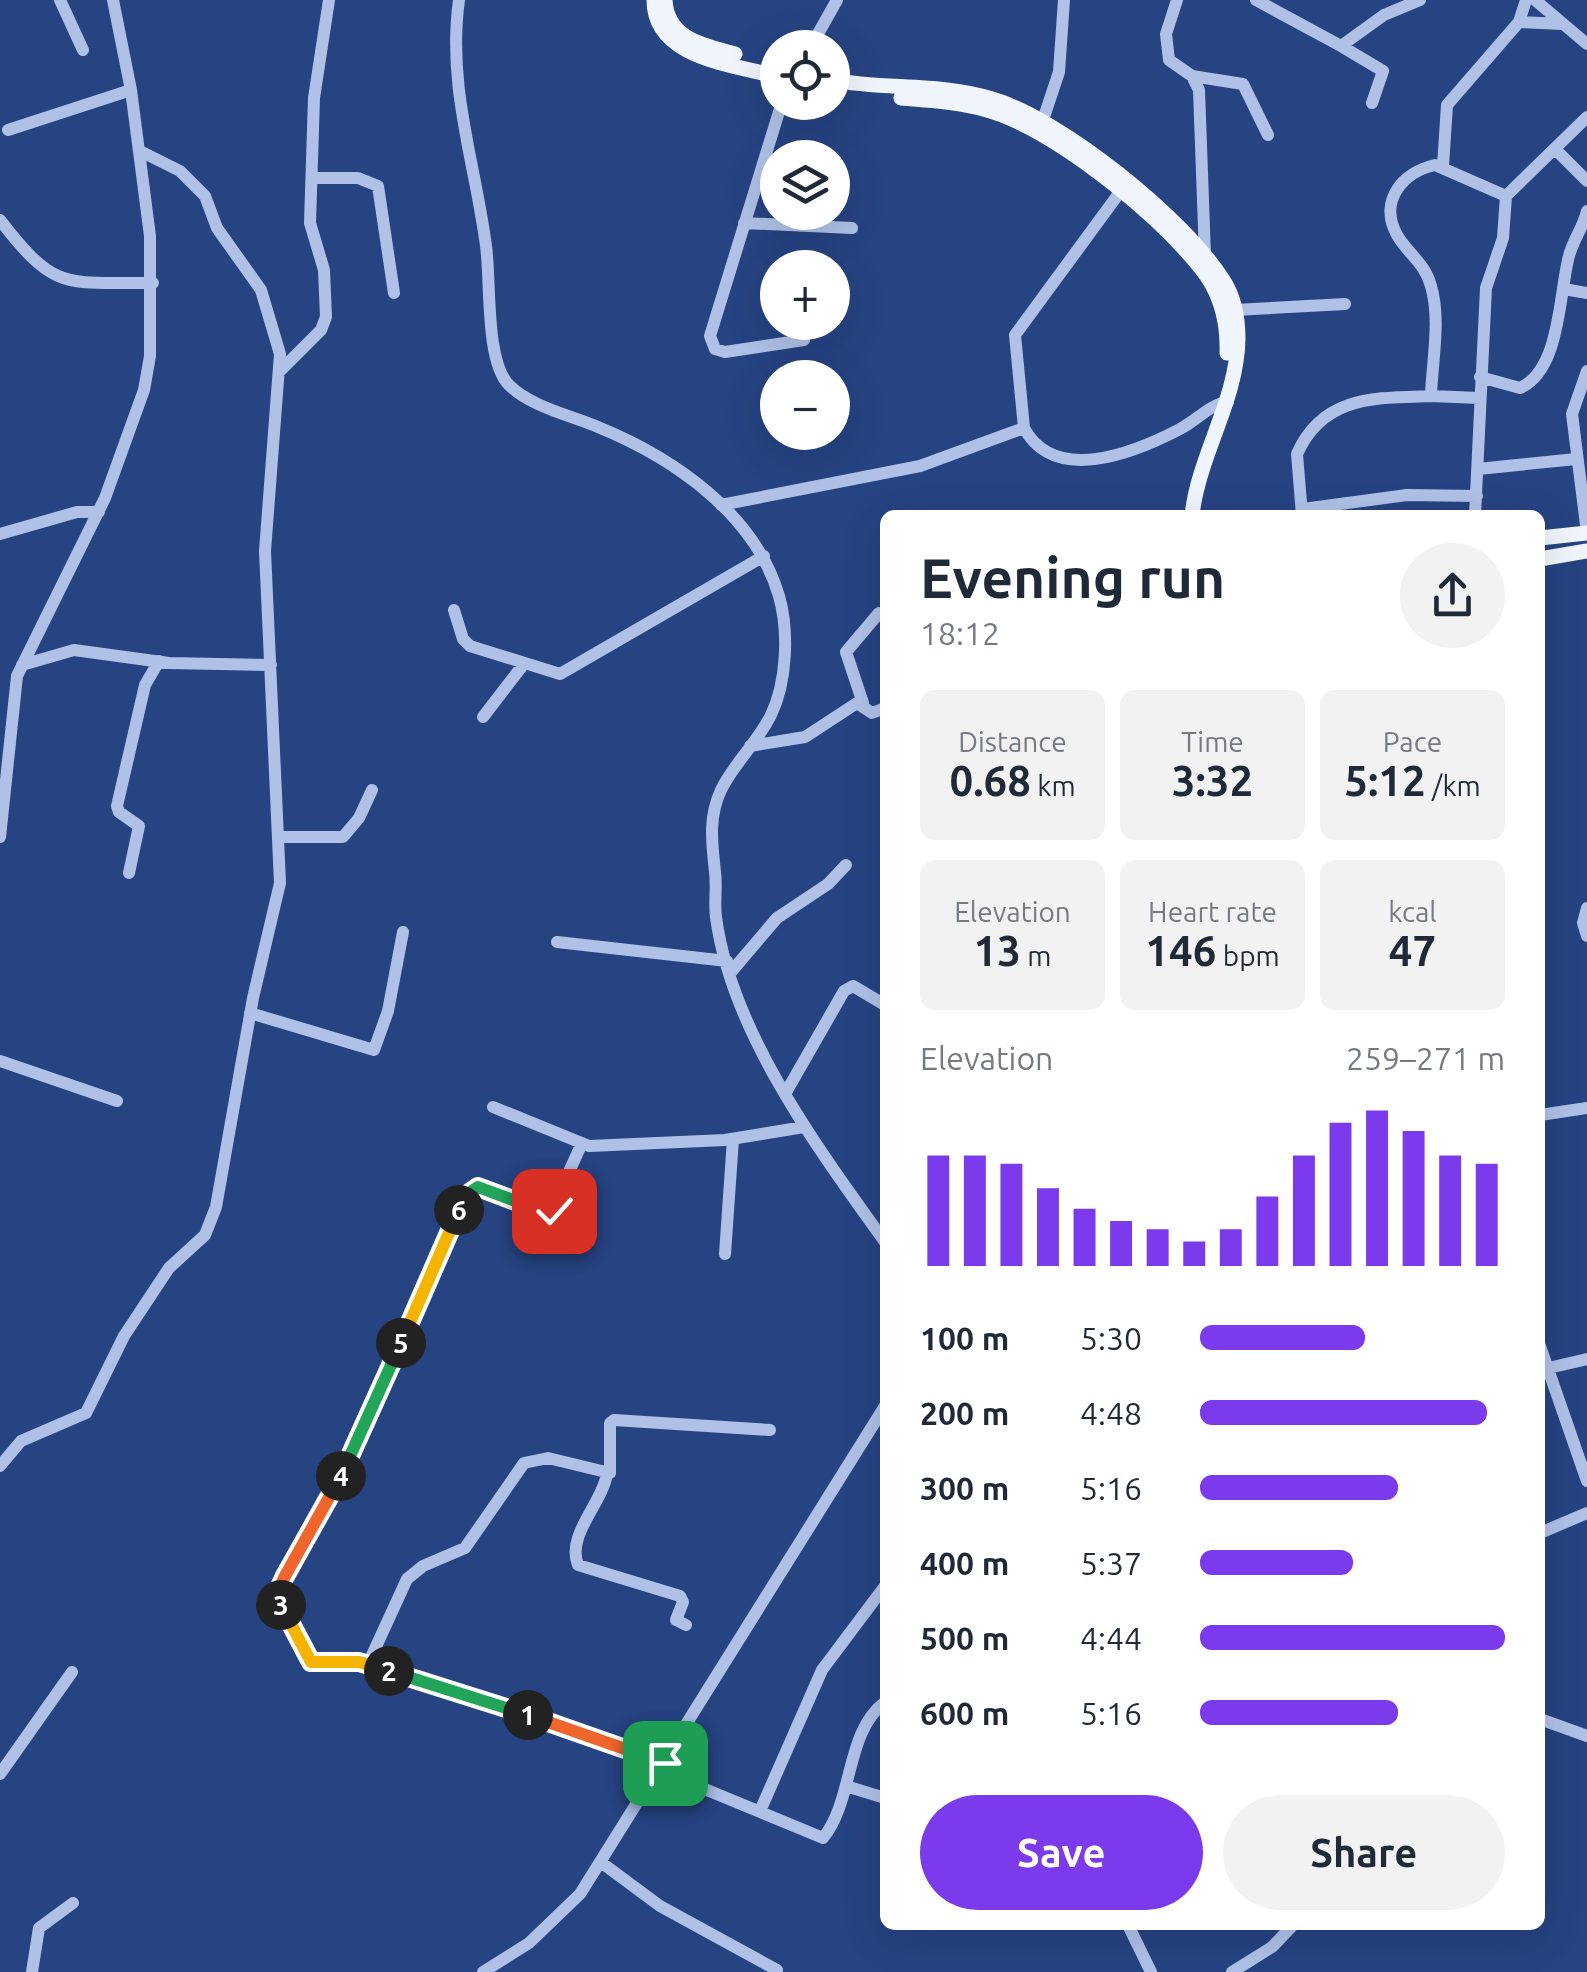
<!DOCTYPE html>
<html lang="en">
<head>
<meta charset="utf-8">
<style>
	body { margin:0; font-family:Ubuntu,sans-serif; background:#f2f2f3; color:#1f2937; height:100vh; display:flex; flex-direction:column; font-size:38px; white-space:nowrap }
	* { box-sizing:border-box; margin:0 }
	p { font-size:32px; color:#747a83 }
	.icon { flex:none; width:55px; height:55px; fill:none; stroke:currentColor; stroke-width:2; stroke-linecap:round; stroke-linejoin:round }
	.map { position:relative; flex:1; overflow:hidden }
	.sheet { position:absolute; left:880px; top:510px; width:665px; height:1420px; display:flex; flex-direction:column; background:#fff; border-radius:15px; box-shadow:0 10px 40px #0002 }
	.sheet>* { flex:none }
	.fabs { position:absolute; left:760px; top:30px; display:grid; gap:20px }
	.fabs a { display:grid; place-items:center; width:90px; height:90px; border-radius:50%; background:#fff; box-shadow:0 10px 40px #0002; font-size:50px }
	.pin { position:absolute; display:grid; place-items:center; width:85px; height:85px; color:#fff; margin:-42px; border-radius:20px; box-shadow:0 5px 15px #0006 }
	.km { position:absolute; width:50px; height:50px; margin:-25px; border-radius:50%; background:#222; color:#fff; font-size:28px; line-height:50px; text-align:center }
	.round { display:grid; place-items:center; flex:none; width:105px; height:105px; border-radius:52px; background:#f2f2f3 }
	.summary { display:flex; align-items:center; justify-content:space-between; height:170px; padding:0 40px }
	h1 { font-size:55px; font-weight:700; line-height:75px }
	.stats { display:grid; grid-template-columns:repeat(3,1fr); gap:15px; height:170px; padding:10px 40px }
	.stats div { display:grid; align-content:center; border-radius:15px; background:#f2f2f3; text-align:center }
	.stats b { font-size:42px; font-weight:700 }
	.stats small { font-size:28px; font-weight:400 }
	.stats p { font-size:28px }
	.chart { height:280px; padding:20px 40px }
	.chart p { display:flex; justify-content:space-between }
	.chart svg { width:100%; height:180px; margin-top:10px; stroke:#7c3aed; stroke-width:6 }
	.cta { display:flex; gap:20px; margin-top:auto; padding:20px 40px }
	.cta a { flex:1; height:115px; border-radius:60px; background:#7c3aed; color:#fff; font-size:40px; font-weight:700; line-height:115px; text-align:center }
	.cta a+a { background:#f2f2f3; color:#1f2937 }
	ul { padding:0 40px; list-style:none; font-size:32px }
	li { display:grid; grid-template-columns:160px 120px 1fr; align-items:center; height:75px }
	li i { height:25px; border-radius:12px; background:#7c3aed }
	.map>svg:first-child { display:block }
	.lines { fill:none; stroke-linecap:round; stroke-linejoin:round }
	.minor { stroke:#afc1e7; stroke-width:12 }
	.major { stroke:#f0f4fd; stroke-width:15 }
	.split-1-casing { stroke:#fff; stroke-width:20 }
	.split-2-casing { stroke:#fff; stroke-width:20 }
	.split-3-casing { stroke:#fff; stroke-width:20 }
	.split-4-casing { stroke:#fff; stroke-width:20 }
	.split-5-casing { stroke:#fff; stroke-width:20 }
	.split-6-casing { stroke:#fff; stroke-width:20 }
	.split-7-casing { stroke:#fff; stroke-width:20 }
	.split-1 { stroke:#f0652b; stroke-width:12 }
	.split-2 { stroke:#22a559; stroke-width:12 }
	.split-3 { stroke:#f5b400; stroke-width:12 }
	.split-4 { stroke:#f0652b; stroke-width:12 }
	.split-5 { stroke:#22a559; stroke-width:12 }
	.split-6 { stroke:#f5b400; stroke-width:12 }
	.split-7 { stroke:#22a559; stroke-width:12 }
</style>
</head>
<body>
<div class="map">
<svg width="1587" height="1972" viewBox="0 0 1587 1972">
	<rect width="100%" height="100%" fill="#264382"/>
	<g class="lines">
		<path class="minor" d="M60,0L83,50
			M459,0C447,86 475,162 486,246C491,281 485,361 509,385C531,407 570,415 598,427C674,458 755,514 779,596C789,631 787,682 771,715C758,742 734,763 721,790C708,818 712,843 715,872C717,887 714,902 716,917C731,1032 819,1150 885,1242
			M1177,0L1166,34L1169,60L1192,76L1199,90L1205,256
			M1256,0L1341,46L1384,15L1420,0
			M1535,0L1587,44
			M1519,22L1563,24
			M1341,46L1383,71L1372,103
			M810,48L837,0
			M1192,76L1243,84L1268,135
			M782,102L710,336L715,349L725,352L804,340
			M1043,120L1059,72L1064,0
			M8,130L131,90
			M1556,150L1587,181
			M1443,166L1447,105L1519,22L1526,0
			M312,178H358L378,186L394,293
			M1506,196L1587,117
			M0,220C56,293 66,282 153,283
			M744,223L852,228
			M1564,289L1587,293
			M1235,310L1345,304
			M279,372L321,330L326,317L324,270L310,223L314,98L329,0
			M1480,377L1520,388C1561,370 1559,292 1569,256C1573,240 1583,228 1587,211
			M1479,398L1431,396C1432,362 1441,320 1431,286C1425,263 1408,254 1397,235C1378,201 1403,172 1435,165L1506,196
			M1024,428L1015,335L1120,192
			M1478,469L1576,459
			M721,505L920,466L1024,428C1055,485 1134,453 1180,429C1196,421 1210,404 1228,402
			M1303,509L1407,495L1477,496
			M1302,515L1297,454C1323,395 1376,398 1431,396
			M1475,515L1486,288L1503,238L1506,196
			M1587,533L1572,414L1587,371
			M0,534L77,512H99
			M454,610L463,639L470,646L560,674L764,556
			M22,665L74,650L169,663L271,665
			M863,703L846,652L879,613
			M483,717L523,665
			M750,746L805,737L857,703L872,713L885,708
			M0,837L17,676L105,498L144,390L150,356V236L131,90L113,0
			M279,837H343L359,818L372,790
			M129,873L139,826L119,812L117,806L145,685L159,661
			M1587,908L1583,923L1587,936
			M557,942L727,961
			M731,972L777,918L828,884L846,865
			M250,1013L374,1050L388,1011L403,932
			M0,1061L117,1101
			M785,1094L844,991L853,986L885,1005
			M493,1107L589,1146L725,1140L804,1127
			M1540,1115L1587,1108
			M582,1143L550,1214C525,1206 485,1176 464,1197L337,1487L278,1594L311,1663L368,1664L665,1763
			M725,1254L733,1139
			M1540,1346L1587,1481
			M1540,1370L1587,1359
			M0,1466L21,1441L86,1413L124,1336L169,1268L205,1235L216,1207L253,998L280,883L265,551L280,354L261,290L217,228L205,196L180,171L140,151
			M607,1474C602,1504 566,1535 578,1565L680,1596L683,1602L676,1620L686,1625
			M1540,1533L1587,1513
			M368,1664L407,1579L423,1566L465,1548L524,1463L548,1458L610,1473V1423L614,1420L770,1430
			M1540,1719L1587,1736
			M661,1771L823,1838C854,1800 845,1732 885,1702
			M0,1774L72,1672
			M849,1787L885,1798
			M760,1811L822,1670L885,1586
			M602,1863L660,1906L777,1970
			M1128,1925L1151,1972
			M32,1972L39,1928L73,1903
			M483,1972L529,1943L580,1894L885,1406
			M1232,1972L1272,1947L1293,1925"/>
		<path class="major" d="M654,0C654,59 733,64 778,77
			M665,0C667,39 703,45 735,54
			M832,80C885,90 941,83 992,99C1061,119 1185,219 1223,280C1235,298 1238,318 1238,339C1237,401 1199,454 1192,515
			M901,98C940,101 978,103 1014,120C1075,148 1158,215 1200,267C1221,292 1228,322 1227,353
			M1540,538L1587,533
			M1540,559L1587,551"/>
	</g>
	<g class="lines">
		<g class="split-1-casing">
			<path id="split-1" d="M528,1715L665,1763"/>
		</g>
		<g class="split-2-casing">
			<path id="split-2" d="M389,1671L528,1715"/>
		</g>
		<g class="split-3-casing">
			<path id="split-3" d="M281,1605L311,1662H359L389,1671"/>
		</g>
		<g class="split-4-casing">
			<path id="split-4" d="M281,1605L278,1591L285,1576L341,1476"/>
		</g>
		<g class="split-5-casing">
			<path id="split-5" d="M341,1476L401,1343"/>
		</g>
		<g class="split-6-casing">
			<path id="split-6" d="M401,1343L459,1210"/>
		</g>
		<g class="split-7-casing">
			<path id="split-7" d="M459,1210L464,1197L478,1187L550,1214L554,1211"/>
		</g>
		<use href="#split-1" class="split-1"/>
		<use href="#split-2" class="split-2"/>
		<use href="#split-3" class="split-3"/>
		<use href="#split-4" class="split-4"/>
		<use href="#split-5" class="split-5"/>
		<use href="#split-6" class="split-6"/>
		<use href="#split-7" class="split-7"/>
	</g>
</svg>
<div class="fabs">
<a><svg class="icon" aria-label="locate" viewBox="0 0 24 24"><circle cx="12" cy="12" r="6"/><path d="M12 2v4M12 18v4M2 12h4M18 12h4"/></svg></a>
<a><svg class="icon" aria-label="layers" viewBox="0 0 24 24"><path d="M12 4l9 5-9 5-9-5zM3 14l9 5 9-5"/></svg></a>
<a>+</a>
<a>−</a>
</div>
<div class="pin" style="left:665px;top:1763px;background:#1e9e55"><svg class="icon" aria-label="arrive" viewBox="0 0 24 24"><path d="M6 21V4h12l-3 4 3 4H6"/></svg></div>
<div class="pin" style="left:554px;top:1211px;background:#d93025"><svg class="icon" aria-label="check" viewBox="0 0 24 24"><path d="M5 12l5 5 9-10"/></svg></div>
<b class="km" style="left:528px;top:1715px">1</b>
<b class="km" style="left:389px;top:1671px">2</b>
<b class="km" style="left:281px;top:1605px">3</b>
<b class="km" style="left:341px;top:1476px">4</b>
<b class="km" style="left:401px;top:1343px">5</b>
<b class="km" style="left:459px;top:1210px">6</b>
<section class="sheet">
<div class="summary"><div><h1>Evening run</h1><p>18:12</p></div><a class="round"><svg class="icon" aria-label="share" viewBox="0 0 24 24"><path d="M12 15V3M7 8l5-5 5 5M5 13v7h14v-7"/></svg></a></div>
<div class="stats">
<div><p>Distance</p><b>0.68<small> km</small></b></div>
<div><p>Time</p><b>3:32</b></div>
<div><p>Pace</p><b>5:12<small> /km</small></b></div>
</div>
<div class="stats">
<div><p>Elevation</p><b>13<small> m</small></b></div>
<div><p>Heart rate</p><b>146<small> bpm</small></b></div>
<div><p>kcal</p><b>47</b></div>
</div>
<div class="chart"><p><span>Elevation</span>259–271 m</p>
<svg viewBox="0 0 160 44" preserveAspectRatio="none"><path d="M5 44V17M15 44V17M25 44V19M35 44V25M45 44V30M55 44V33M65 44V35M75 44V38M85 44V35M95 44V27M105 44V17M115 44V9M125 44V6M135 44V11M145 44V17M155 44V19"/></svg>
</div>
<ul>
<li><b>100 m</b>5:30<i style="width:54%"></i></li>
<li><b>200 m</b>4:48<i style="width:94%"></i></li>
<li><b>300 m</b>5:16<i style="width:65%"></i></li>
<li><b>400 m</b>5:37<i style="width:50%"></i></li>
<li><b>500 m</b>4:44<i style="width:100%"></i></li>
<li><b>600 m</b>5:16<i style="width:65%"></i></li>
</ul>
<div class="cta"><a>Save</a><a>Share</a></div>
</section>
</div>
</body>
</html>
